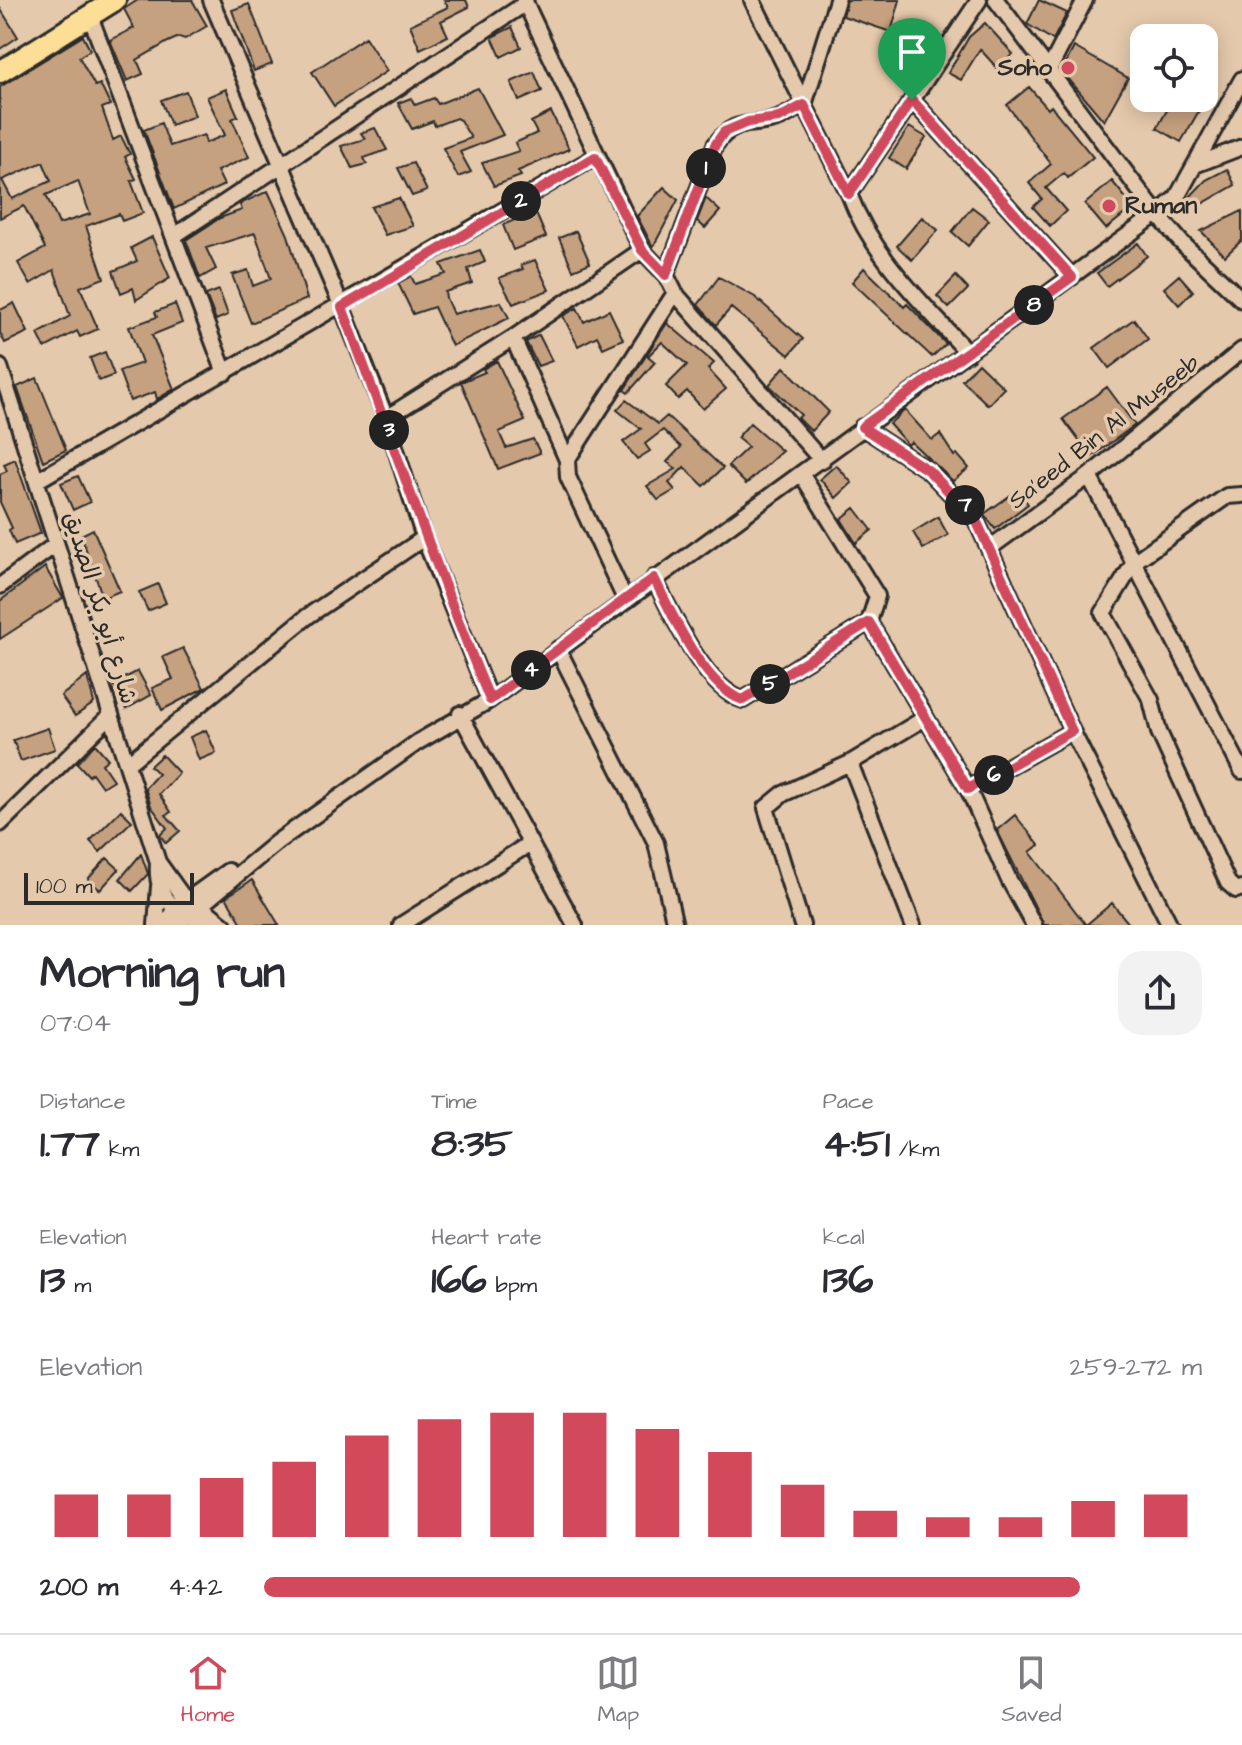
<!DOCTYPE html>
<html lang="en">
<head>
<meta charset="utf-8">
<style>
	body { margin:0; font-family:"Architects Daughter","Playpen Sans Arabic",sans-serif; background:#f2f2f3; color:#2b2b33; height:100vh; display:flex; flex-direction:column; font-size:30px; white-space:nowrap }
	* { box-sizing:border-box; margin:0 }
	p { font-size:26px; color:#7c7c81 }
	.icon { flex:none; width:44px; height:44px; fill:none; stroke:currentColor; stroke-width:2; stroke-linecap:round; stroke-linejoin:round }
	.map { position:relative; height:925px; overflow:hidden }
	.sheet { display:flex; flex-direction:column; background:#fff; flex:1 }
	.sheet>* { flex:none }
	.tools { position:absolute; left:1130px; top:24px; display:grid; gap:16px }
	.tools a { display:grid; place-items:center; width:88px; height:88px; border-radius:16px; background:#fff; box-shadow:0 4px 20px #0003; font-size:40px }
	.scale { position:absolute; left:24px; bottom:20px; width:170px; box-sizing:border-box; padding-left:8px; border:4px solid #2b2b2b; border-top:0; font-size:22px; line-height:28px; white-space:nowrap; color:#2b2b2b; -webkit-text-stroke:6px #e5c9ac; paint-order:stroke }
	.pin { position:absolute; display:grid; place-items:center; width:68px; height:68px; color:#fff; margin:-82px -34px; border-radius:50% 50% 50% 0; rotate:-45deg; box-shadow:0 0 8px #0007 }
	.pin .icon { rotate:45deg }
	.km { position:absolute; width:40px; height:40px; margin:-20px; border-radius:50%; background:#222; color:#fff; font-size:22px; line-height:40px; text-align:center }
	.round { display:grid; place-items:center; flex:none; width:84px; height:84px; border-radius:24px; background:#f2f2f3 }
	.head { display:flex; align-items:center; justify-content:space-between; height:136px; padding:0 40px }
	h1 { font-size:44px; font-weight:700; line-height:60px }
	.stats { display:grid; grid-template-columns:repeat(3,1fr); gap:12px; height:136px; padding:8px 40px }
	.stats div { display:grid; align-content:center }
	.stats b { font-size:40px; font-weight:700 }
	.stats small { font-size:22px; font-weight:400 }
	.stats p { font-size:22px }
	.chart { height:224px; padding:16px 40px }
	.chart p { display:flex; justify-content:space-between }
	.chart svg { width:100%; height:144px; margin-top:8px; stroke:#d1495b; stroke-width:6 }
	ul { padding:0 40px; list-style:none; font-size:26px }
	li { display:grid; grid-template-columns:128px 96px 1fr; align-items:center; height:60px }
	li i { height:20px; border-radius:10px; background:#d1495b }
	.tab-bar { display:flex; justify-content:space-around; align-items:center; height:112px; border-top:2px solid #e1e1e2; background:#fff; font-size:22px; color:#7c7c81 }
	.tab-bar a { display:grid; justify-items:center; gap:4px }
	.tab-bar .selected { color:#d1495b }
	.map>svg:first-child { display:block }
	.building { fill:#c6a180; stroke:#2b2b2b; stroke-width:2; fill-rule:evenodd }
	.lines { fill:none; stroke-linecap:round; stroke-linejoin:round }
	.street-casing { stroke:#2b2b2b; stroke-width:20 }
	.primary-casing { stroke:#2b2b2b; stroke-width:26 }
	.street { stroke:#e5c9ac; stroke-width:14 }
	.primary { stroke:#fcde96; stroke-width:20 }
	.route-casing { stroke:#fff; stroke-width:16 }
	.route { stroke:#d1495b; stroke-width:10 }
	.poi-dot { fill:#d1495b; stroke:#e5c9ac; stroke-width:3 }
	.labels { text-anchor:middle; dominant-baseline:central; stroke-width:7; stroke-linejoin:round; paint-order:stroke }
	.poi-label { font-size:24px; font-weight:bold; fill:#2b2b2b; stroke:#e5c9ac; text-anchor:end }
	.street-label { font-size:24px; fill:#2b2b2b; stroke:#e5c9ac }
</style>
</head>
<body>
<div class="map">
<svg width="1242" height="925" viewBox="0 0 1242 925">
	<rect width="100%" height="100%" fill="#e5c9ac"/>
	<filter id="ink" filterUnits="userSpaceOnUse"><feTurbulence type="fractalNoise" baseFrequency=".0125" numOctaves="2"/><feDisplacementMap in="SourceGraphic" scale="16" xChannelSelector="R" yChannelSelector="G"/><feConvolveMatrix kernelMatrix="1 2 1 2 8 2 1 2 1" color-interpolation-filters="sRGB"/></filter>
	<g filter="url(#ink)">
		<path class="building" d="M138,0H192L207,26L185,39L179,37L168,42L137,60L143,74L127,81L110,40L134,28L124,9Z
			M444,0H466L469,7L441,21L448,36L420,49L410,25L448,7Z
			M847,0H900L891,32L843,16Z
			M1039,0L1067,13L1053,40L1027,24Z
			M249,4L272,64L254,71L232,10Z
			M0,8L18,37L0,49Z
			M985,23L1013,54L997,68L980,49L961,80L948,73L969,37Z
			M512,27L521,47L501,57L492,37Z
			M83,36L90,50L79,57L95,86L100,84L110,105L102,108L113,140L121,136L130,154L125,157L136,179L131,181L143,213L122,221L119,214L86,226L104,278L80,287L98,329L80,337L77,331L45,348L38,334L70,316L54,270L30,284L18,263L45,248L24,206L0,218V87ZM43,162L51,181L12,199L2,180ZM78,181L90,214L59,224L46,195Z
			M365,37L387,71L334,106L312,72Z
			M1074,47L1128,78L1104,121L1062,71Z
			M534,72L542,91L519,101L511,82Z
			M1029,87L1048,109L1051,106L1093,157L1068,178L1064,173L1046,188L1066,211L1050,226L1033,207L1042,199L1029,183L1051,164L1007,105Z
			M478,88L503,135L460,152L471,172L458,177L443,148L471,138L460,120L456,118L435,126L433,121L412,129L398,103L411,98L415,105L434,98L438,104Z
			M226,89L238,116L232,119L249,157L217,171L224,185L174,209L144,130L161,123L170,146L204,135L206,143L225,135L207,97Z
			M186,91L195,116L171,125L161,100Z
			M1174,98L1200,109L1181,142L1157,128Z
			M551,112L569,149L518,171L521,176L494,186L482,163L519,151L515,143L537,133L531,122Z
			M909,127L926,137L906,169L889,158Z
			M375,128L387,150L364,158L367,164L352,168L341,146L365,139L361,133Z
			M413,163L427,191L412,196L398,168Z
			M1227,169L1235,185L1186,213L1183,205L1186,201L1206,180Z
			M1112,181L1133,207L1106,229L1085,204Z
			M664,187L678,200L653,247L637,216Z
			M268,191L288,235L307,299L251,323L232,275L248,270L253,286L271,279L255,233L206,248L216,269L200,278L186,240L220,218L242,210L240,205L244,202Z
			M399,198L413,226L385,235L371,207Z
			M706,198L720,211L705,228L697,221Z
			M972,207L989,220L968,246L952,232Z
			M535,211L546,237L513,250L503,225Z
			M1242,211V240L1225,256L1201,231Z
			M922,217L938,230L912,260L897,246Z
			M576,231L590,263L573,270L559,238Z
			M152,237L170,278L136,300L133,288L121,293L113,271L137,261L131,248Z
			M1138,243L1147,256L1107,286L1097,273Z
			M480,250L485,262L468,269L472,283L445,292L446,298L453,314L501,302L509,318L452,346L434,307L413,314L398,283L411,276L415,284L446,274L441,264Z
			M535,260L549,290L513,304L499,278L523,269L521,265Z
			M864,268L904,307L907,304L946,344L932,357L852,282Z
			M1179,275L1193,291L1179,305L1164,288Z
			M956,276L968,289L949,308L937,296Z
			M719,277L755,297L803,339L789,355L731,308L716,325L698,305Z
			M219,290L228,315L216,320L206,295Z
			M14,303L28,332L5,343L0,333V310Z
			M175,304L182,323L152,335L174,389L157,399L155,392L130,401L119,371L142,363L129,327L157,317L155,312Z
			M577,308L584,322L609,310L623,339L603,348L597,336L578,346L563,316Z
			M1134,319L1148,339L1109,368L1094,348Z
			M667,323L714,363L708,369L726,389L703,409L687,391L678,399L666,386L687,365L662,342L648,356L655,362L628,393L624,390Z
			M539,335L552,361L538,366L526,342Z
			M105,352L114,375L99,381L90,358Z
			M497,361L525,421L499,432L506,448L533,439L540,453L498,469L461,382L485,372L483,369Z
			M978,363L1004,388L988,405L962,380Z
			M784,367L829,412L811,431L798,418L801,415L769,385Z
			M37,378L66,450L43,461L17,387Z
			M1107,387L1135,425L1091,457L1063,419Z
			M626,400L658,424L667,416L723,468L704,486L684,467L669,483L675,490L658,500L647,486L676,469L667,462L681,447L663,430L645,444L650,451L637,459L623,442L641,429L617,410Z
			M905,410L932,440L940,434L954,456L957,454L969,468L953,481L911,442L908,445L889,424Z
			M750,423L782,451L746,484L728,466L748,447L737,438Z
			M15,459L41,533L15,544L9,530L12,528L0,502V474L7,471L4,464Z
			M836,465L852,483L836,498L820,479Z
			M78,476L90,502L73,510L61,483Z
			M1018,490L1028,504L995,529L984,514Z
			M855,508L872,530L856,543L841,519Z
			M938,517L948,535L923,549L913,532Z
			M93,529L120,591L103,598L81,535Z
			M45,567L63,598L0,639V601Z
			M158,584L166,603L148,611L139,592Z
			M183,648L204,688L162,710L152,688L173,679L163,657Z
			M138,671L151,695L126,709L113,684Z
			M87,676L94,703L75,716L61,696Z
			M48,728L55,749L21,761L13,740Z
			M206,730L216,753L199,760L190,737Z
			M95,744L108,759L102,764L113,780L102,787L92,773L89,776L77,763Z
			M162,755L179,773L159,794L171,812L166,815L180,831L166,843L160,835L167,828L151,806L145,788L158,774L150,766Z
			M121,810L132,821L100,852L90,841Z
			M1015,815L1039,845L1030,852L1086,925L1112,903L1130,925H1044L997,830Z
			M141,854L148,874L132,891L120,879Z
			M107,858L119,869L100,890L88,879Z
			M252,880L279,925H243L226,897Z"/>
		<g class="lines">
			<g class="street-casing">
				<path id="street" d="M211,0L342,307L386,418L424,538L490,700
					M524,0L642,250L666,275L675,293L822,461
					M752,0L849,194C873,258 923,303 968,353
					M996,0L1157,214L1181,242L1242,300
					M90,16L225,373
					M1049,70L1085,0
					M912,100L1072,277
					M1195,165L1242,147
					M849,194L979,0
					M174,236L526,3
					M666,275L715,145C737,115 752,129 780,118C789,114 796,109 804,105L837,0
					M513,338L567,460
					M0,367L158,862L186,901L208,912L224,925
					M386,418L513,338L642,250
					M862,427L929,471L976,520L1072,731L1170,925
					M1089,476L1242,771
					M38,480L595,157
					M1242,495L1227,496L1135,561L1103,613L1151,700L1159,732L1228,883L1236,890L1242,888
					M991,547L1089,476L1242,350
					M654,578C671,612 704,688 743,700L869,622L877,596L802,475
					M0,586L56,544
					M625,599L568,477L567,460L675,293
					M869,622L968,789L1009,880L1034,925
					M558,649L656,843L675,925
					M460,714L575,925
					M850,763L913,925
					M127,764L308,616L424,538
					M968,789L1072,731
					M0,824L110,716
					M158,863C155,901 176,910 205,925
					M156,925L159,886
					M162,925L186,901L228,871
					M177,925L277,842L418,742L490,700L1157,214L1177,197L1242,79
					M401,925L529,844
					M802,925L766,808L783,794L850,763L925,718"/>
			</g>
			<g class="primary-casing">
				<path id="primary" d="M0,72L115,0"/>
			</g>
			<use href="#street" class="street"/>
			<use href="#primary" class="primary"/>
		</g>
	</g>
	<g class="lines" filter="url(#ink)">
		<g class="route-casing">
			<path id="route" d="M912,100L1072,277L862,427L929,471L976,520L1072,731L968,789L869,622L743,700C704,688 671,612 654,578L490,700C436,571 392,438 342,307L595,157L642,250L666,275L715,145L724,132L748,122L779,118L804,105L849,194Z"/>
		</g>
		<use href="#route" class="route"/>
	</g>
	<g class="poi-dot">
		<circle cx="1068" cy="68" r="8"/>
		<circle cx="1109" cy="206" r="8"/>
	</g>
	<g class="labels">
		<g class="poi-label">
			<text x="1052" y="68">Soho</text>
			<text x="1125" y="206" text-anchor="start">Ruman</text>
		</g>
		<g class="street-label">
			<text transform="translate(1104 432) rotate(-38)">Sa'eed Bin Al Museeb</text>
			<text transform="translate(100 608) rotate(73)">شارع أبو بكر الصديق</text>
		</g>
	</g>
</svg>
<div class="tools">
<a><svg class="icon" aria-label="locate" viewBox="0 0 24 24"><circle cx="12" cy="12" r="6"/><path d="M12 2v4M12 18v4M2 12h4M18 12h4"/></svg></a>
</div>
<div class="scale">100 m</div>
<div class="pin" style="left:912px;top:100px;background:#1e9e55"><svg class="icon" aria-label="arrive" viewBox="0 0 24 24"><path d="M6 21V4h12l-3 4 3 4H6"/></svg></div>
<b class="km" style="left:706px;top:168px">1</b>
<b class="km" style="left:521px;top:201px">2</b>
<b class="km" style="left:389px;top:430px">3</b>
<b class="km" style="left:531px;top:670px">4</b>
<b class="km" style="left:770px;top:684px">5</b>
<b class="km" style="left:994px;top:775px">6</b>
<b class="km" style="left:965px;top:505px">7</b>
<b class="km" style="left:1034px;top:305px">8</b>
</div>
<section class="sheet">
<div class="head"><div><h1>Morning run</h1><p>07:04</p></div><a class="round"><svg class="icon" aria-label="share" viewBox="0 0 24 24"><path d="M12 15V3M7 8l5-5 5 5M5 13v7h14v-7"/></svg></a></div>
<div class="stats">
<div><p>Distance</p><b>1.77<small> km</small></b></div>
<div><p>Time</p><b>8:35</b></div>
<div><p>Pace</p><b>4:51<small> /km</small></b></div>
</div>
<div class="stats">
<div><p>Elevation</p><b>13<small> m</small></b></div>
<div><p>Heart rate</p><b>166<small> bpm</small></b></div>
<div><p>kcal</p><b>136</b></div>
</div>
<div class="chart"><p><span>Elevation</span>259–272 m</p>
<svg viewBox="0 0 160 44" preserveAspectRatio="none"><path d="M5 44V31M15 44V31M25 44V26M35 44V21M45 44V13M55 44V8M65 44V6M75 44V6M85 44V11M95 44V18M105 44V28M115 44V36M125 44V38M135 44V38M145 44V33M155 44V31"/></svg>
</div>
<ul>
<li><b>200 m</b>4:42<i style="width:87%"></i></li>
</ul>
</section>
<nav class="tab-bar">
<a class="selected"><svg class="icon" aria-label="home" viewBox="0 0 24 24"><path d="M3 11l9-7 9 7M6 9v11h12V9"/></svg>Home</a>
<a><svg class="icon" aria-label="map" viewBox="0 0 24 24"><path d="M3 6l6-2 6 2 6-2v14l-6 2-6-2-6 2zM9 4v14M15 6v14"/></svg>Map</a>
<a><svg class="icon" aria-label="saved" viewBox="0 0 24 24"><path d="M7 4h10v16l-5-4-5 4z"/></svg>Saved</a>
</nav>
</body>
</html>
